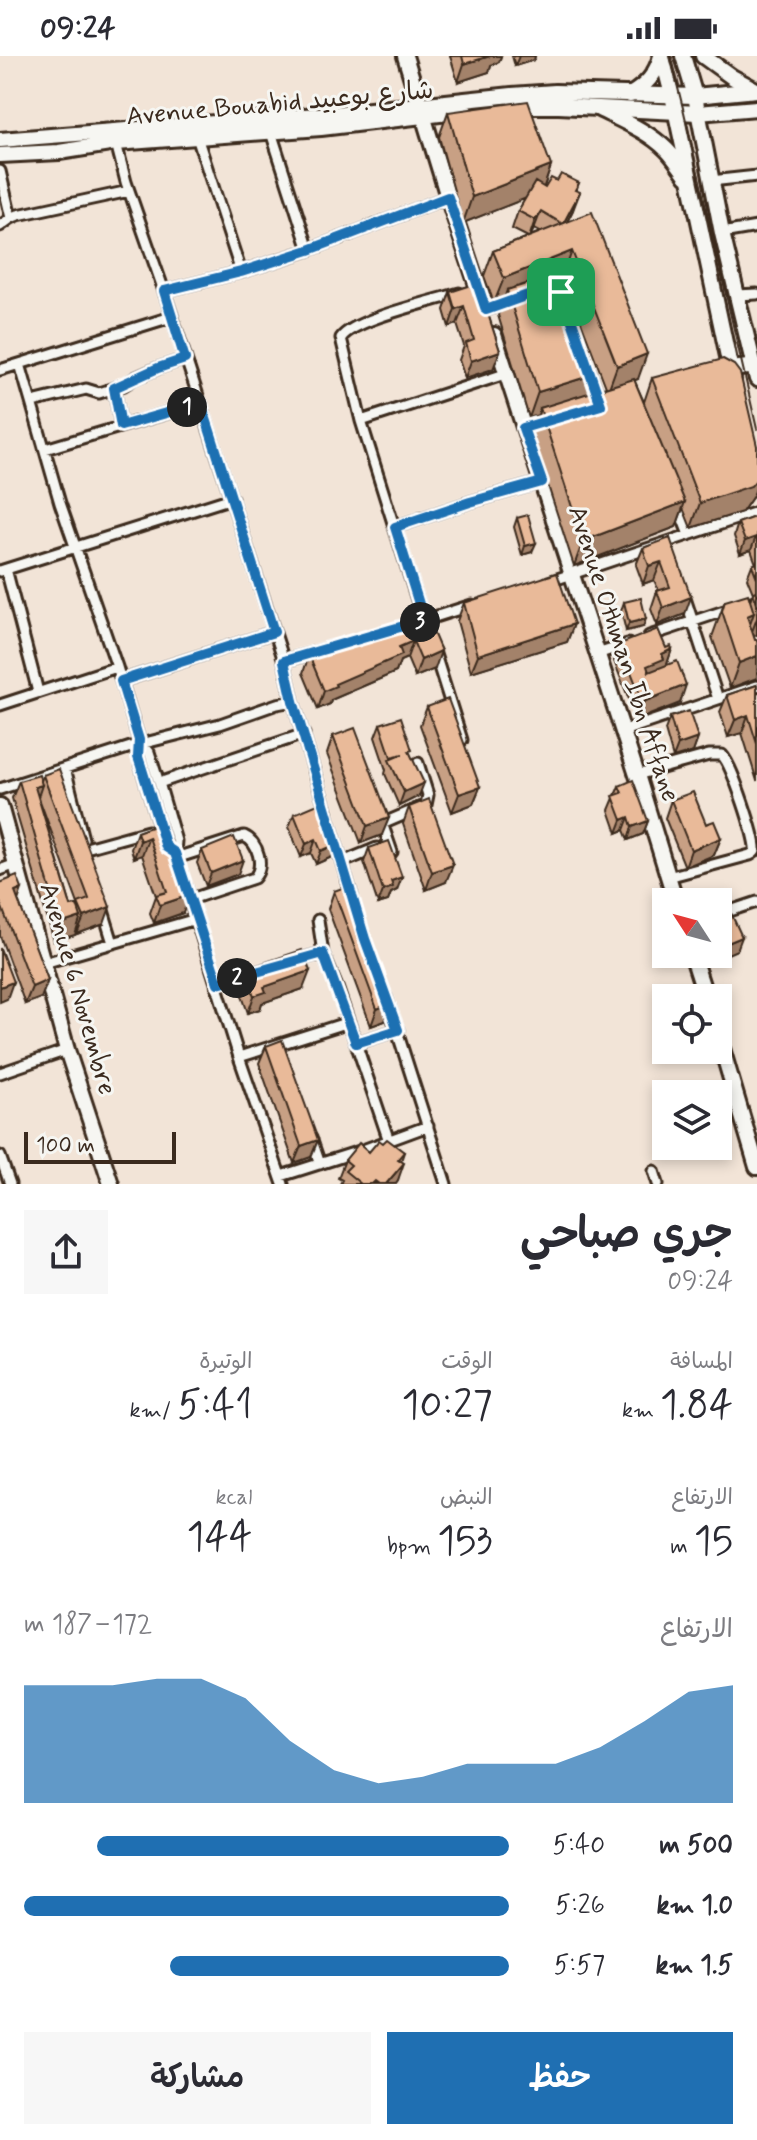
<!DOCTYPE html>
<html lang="ar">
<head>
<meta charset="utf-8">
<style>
	body { margin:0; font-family:Mynerve,"Playpen Sans Arabic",sans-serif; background:#f7f7f7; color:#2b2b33; direction:rtl; height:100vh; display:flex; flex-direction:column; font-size:30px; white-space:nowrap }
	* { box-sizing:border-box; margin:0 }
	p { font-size:26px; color:#7c7c81 }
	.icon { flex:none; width:44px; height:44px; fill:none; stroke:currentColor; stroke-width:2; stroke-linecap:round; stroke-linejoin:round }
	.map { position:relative; height:1128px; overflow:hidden; direction:ltr }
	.details { display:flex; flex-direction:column; background:#fff; flex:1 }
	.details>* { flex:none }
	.needle { width:52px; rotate:306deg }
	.tools { position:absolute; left:652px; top:832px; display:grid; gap:16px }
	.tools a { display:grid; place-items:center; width:80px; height:80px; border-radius:0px; background:#fff; box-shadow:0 4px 12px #0003; font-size:40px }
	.scale { position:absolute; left:24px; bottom:20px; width:152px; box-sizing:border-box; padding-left:8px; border:4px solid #3b2a1e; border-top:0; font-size:22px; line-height:28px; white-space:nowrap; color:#3b2a1e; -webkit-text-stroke:6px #f6f6f2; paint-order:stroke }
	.pin { position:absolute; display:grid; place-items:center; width:68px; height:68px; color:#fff; margin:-34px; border-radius:16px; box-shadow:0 4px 12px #0006 }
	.km { position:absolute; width:40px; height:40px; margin:-20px; border-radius:50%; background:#222; color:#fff; font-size:22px; line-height:40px; text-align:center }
	.round { display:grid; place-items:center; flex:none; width:84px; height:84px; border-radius:0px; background:#f7f7f7 }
	.head { display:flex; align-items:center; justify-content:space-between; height:136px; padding:0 24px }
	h1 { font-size:44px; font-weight:600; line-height:60px }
	.figures { display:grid; grid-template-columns:repeat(3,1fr); gap:12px; height:136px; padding:8px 24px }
	.figures div { display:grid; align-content:center }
	.figures b { font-size:40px; font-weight:600 }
	.figures small { font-size:22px; font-weight:400 }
	.figures p { font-size:22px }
	.chart { height:224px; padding:16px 24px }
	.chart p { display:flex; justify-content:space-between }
	.chart svg { width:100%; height:144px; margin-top:8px; fill:#1f6fb2; opacity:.7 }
	.cta { display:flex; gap:16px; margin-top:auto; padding:16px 24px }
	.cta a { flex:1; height:92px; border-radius:0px; background:#1f6fb2; color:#fff; font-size:32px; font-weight:600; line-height:92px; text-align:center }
	.cta a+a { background:#f7f7f7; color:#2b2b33 }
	ul { padding:0 24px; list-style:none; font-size:26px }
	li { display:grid; grid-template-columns:128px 96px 1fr; align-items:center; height:60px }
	li i { height:20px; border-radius:10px; background:#1f6fb2 }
	.status { display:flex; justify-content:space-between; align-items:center; height:56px; padding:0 40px; background:#fff; direction:ltr }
	.status svg { height:22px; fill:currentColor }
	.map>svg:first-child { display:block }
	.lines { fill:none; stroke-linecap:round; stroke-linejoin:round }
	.street-casing { stroke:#3b2a1e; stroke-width:15 }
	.secondary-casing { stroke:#3b2a1e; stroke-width:20 }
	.primary-casing { stroke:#3b2a1e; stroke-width:20 }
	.street { stroke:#f6f6f2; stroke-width:9 }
	.secondary { stroke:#f6f6f2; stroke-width:14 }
	.primary { stroke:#f6f6f2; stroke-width:14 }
	.tram { stroke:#3b2a1e; stroke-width:2 }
	.wall { fill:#c8a084; stroke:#3b2a1e; stroke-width:2; fill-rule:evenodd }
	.shaded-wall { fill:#a3826b; stroke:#3b2a1e; stroke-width:2 }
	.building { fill:#e9ba99; stroke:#3b2a1e; stroke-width:2 }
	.route-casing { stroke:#fff; stroke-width:16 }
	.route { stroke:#1f6fb2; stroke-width:10 }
	.labels { text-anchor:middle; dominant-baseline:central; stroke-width:6; stroke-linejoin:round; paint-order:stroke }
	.street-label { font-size:26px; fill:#3b2a1e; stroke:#f6f6f2 }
</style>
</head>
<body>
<div class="status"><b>09:24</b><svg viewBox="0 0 49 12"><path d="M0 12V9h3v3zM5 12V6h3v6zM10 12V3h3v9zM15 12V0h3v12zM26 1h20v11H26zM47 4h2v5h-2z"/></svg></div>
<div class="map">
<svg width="757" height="1128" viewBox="0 0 757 1128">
	<rect width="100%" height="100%" fill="#f2e4d7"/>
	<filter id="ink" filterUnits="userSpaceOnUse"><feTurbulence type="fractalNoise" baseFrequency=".0125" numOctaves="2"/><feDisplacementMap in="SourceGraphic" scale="16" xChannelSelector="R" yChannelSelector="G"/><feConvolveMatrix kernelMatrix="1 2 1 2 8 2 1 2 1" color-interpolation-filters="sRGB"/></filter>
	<g filter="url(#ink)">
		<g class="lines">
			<g class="street-casing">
				<path id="street" d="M271,76L309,194
					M197,81L241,216
					M115,83L126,126L164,235L284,605L293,645L352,840
					M0,115L11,162
					M711,125L757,120
					M0,170L11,162L18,159L129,135
					M722,177L757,171
					M164,235L241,216L309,194L448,141
					M737,239L757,238
					M486,254L510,245
					M20,308L60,447L117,611L139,684L141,710L162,779
					M0,314L171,261
					M589,314L600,346
					M114,332L121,370
					M32,346L86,333L99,337L124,329L135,322L158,312L185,303
					M361,365L508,317
					M45,393L201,347
					M677,448L689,479
					M395,471L470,446L542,426
					M6,513L38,636
					M0,515L232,442
					M548,526L757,456
					M684,539L718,643
					M422,565L472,549
					M424,566L361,365L341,282C353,263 435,245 459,237
					M649,580L757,544
					M434,595L462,684
					M597,598L628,588
					M284,605L331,592
					M121,625L274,576
					M0,649L117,611
					M623,675L757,630
					M139,684L149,696L159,727L176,785L175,797L178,805
					M65,712L83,783
					M637,719L709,699H722C732,709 757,784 755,795C754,797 752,798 750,799L668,821
					M159,727L304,678
					M0,733L137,689L220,668L277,648L293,645
					M381,764L392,796
					M382,768L426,749L428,739L418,707
					M86,792L148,775
					M176,802L244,780C258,786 265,810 254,822L191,843
					M343,806L377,792
					M0,814L16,808
					M186,831L239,1001L283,1128
					M102,851L113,887
					M718,859L757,846
					M318,864L323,897
					M294,905L323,897L337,931L389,1085
					M44,907L196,863
					M218,927L253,917
					M386,941L446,1128
					M356,987L398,974
					M239,1001L349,966
					M0,1017L67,994
					M311,1082L320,1108
					M0,1100L10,1128
					M654,1115L658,1128
					M281,1120L360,1095L428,1070"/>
			</g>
			<g class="secondary-casing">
				<path id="secondary" d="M405,0L448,141L482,244
					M514,50H559L698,57L757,52
					M0,84L342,57L512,39L555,36L695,40L757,34
					M0,99L59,96L116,87L321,72L465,55
					M494,279L637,719L676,846
					M731,313L757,310
					M0,750L67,994L111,1128
					M692,898L706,942
					M718,979L757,1111"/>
			</g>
			<g class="primary-casing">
				<path id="primary" d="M662,0L672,39L733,324
					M683,0L695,40L722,177L757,323
					M703,0L732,21L756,34
					M630,39C646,29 656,19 661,0
					M599,53C623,65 648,75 667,94C674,101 680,111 687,120"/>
			</g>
			<use href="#street" class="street"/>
			<use href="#secondary" class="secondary"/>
			<use href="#primary" class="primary"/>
			<path class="tram" d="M670,0L684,56L757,373"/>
		</g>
		<path class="wall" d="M450,0H501L499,6L491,9L489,16L458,26Z
			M512,0H535L534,4L515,10Z
			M448,56L551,110L544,131L545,132L557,125L579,127L576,135L573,154L567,166L638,323L634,324L644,346L652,322L757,390V430L753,440L742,456L691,472L683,452L676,471L574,510L531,377L538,359L529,362L498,259L504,243L494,247L484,220L493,195L528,181L512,173L518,155L526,142L463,167L439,81ZM534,173L540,176L530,180ZM578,258L606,331L590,336L596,318Z
			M478,227L500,295L493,313L465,322L459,304L464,290L457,268L449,271L444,254L450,236Z
			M757,460V579L753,580L755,584H757V622L730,632L712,581L725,545L750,544L753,537L747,522L752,509L756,508L751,494L740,498L734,480L738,467Z
			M517,462L532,496L522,499L514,471Z
			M670,482L685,558L657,569L651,553L657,535H659L654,524L643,528L636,509L643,492Z
			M624,546L643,571L626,575L621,555Z
			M464,547L574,568L567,586L471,616L457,565Z
			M424,555L435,613L415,621L407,602L400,605L396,616L331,644L330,648L318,653L303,617L309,599L356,584Z
			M620,588L666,592L672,593L666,610L680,647L637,664L614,605Z
			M757,629V725L742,677L728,681L720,656L727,639Z
			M427,651L480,731L473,748L452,756L420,669Z
			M670,661L698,682L693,696L673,702L665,674Z
			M380,668L410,698L419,740L399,750L385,718L386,714L375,681Z
			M333,680L382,779L361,787L327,698Z
			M43,719L104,868L77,878L76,875L75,879L54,885L12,742L19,725H41ZM40,745L78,848V849L71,850Z
			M619,730L648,765L643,778L628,784L624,774L617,777L609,754Z
			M671,744L706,768L721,782L714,799L685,811L665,762Z
			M409,751L446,826L426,834L403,768Z
			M294,758L332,801L316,808L311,797L301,801L289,771Z
			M165,766L183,857L154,867L150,857L156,840L142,799L134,802L131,793L137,776Z
			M369,792L397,834L391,837L388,845L378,848L364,806Z
			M202,794L238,818L206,830L197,807Z
			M0,827L18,845L48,924L41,942L25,948L0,880Z
			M334,835L385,965L371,970L328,853Z
			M245,913L303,933L262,947L260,953L248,957L239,931Z
			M266,990L311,1101L294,1107L259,1007Z
			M383,1087L404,1096L401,1105L398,1124L395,1128H340L342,1124L338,1122L345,1104L369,1096Z"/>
		<path class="shaded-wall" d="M490,0H501L499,6L491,9L489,16L458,26L464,8Z
			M519,0H535L534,4L515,10Z
			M551,110L542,136L463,167L472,141Z
			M580,136L573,154L557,185L563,168Z
			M541,155L534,173L529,182L535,164Z
			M572,195L563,220L507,234L504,243L494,247L504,222Z
			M464,250L457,268L449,271L455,253Z
			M500,295L493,313L465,322L471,305Z
			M647,298L638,323L608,335L617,310Z
			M596,318L587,344L540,352L538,359L529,362L538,336Z
			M757,423V430L753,440L742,456L691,472L700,447Z
			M685,446L676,471L574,510L583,485Z
			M756,481L751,494L740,498L745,485Z
			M536,487L532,496L522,499L525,490Z
			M661,506L654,524L643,528L649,510Z
			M691,541L685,558L657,569L663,552Z
			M754,557L745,583L747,560Z
			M757,562V579L750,581Z
			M646,563L643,571L626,575L629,567Z
			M574,568L567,586L471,616L478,599Z
			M413,585L407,602L400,605L396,616L331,644L330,648L318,653L324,635L335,628L399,591Z
			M672,593L666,611L641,627L647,610L662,598Z
			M441,595L435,613L415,621L421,604Z
			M757,600V622L730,632L739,607Z
			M686,629L680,647L637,664L643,646Z
			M748,659L742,677L728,681L735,664Z
			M698,682L693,696L673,702L678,689Z
			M424,727L419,740L399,750L404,736Z
			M42,729L36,747L35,731Z
			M480,731L473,748L452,756L459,738Z
			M629,761L624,774L617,777L622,764Z
			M389,762L382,779L361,787L367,770Z
			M648,765L643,778L628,784L632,771Z
			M149,781L142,799L134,802L140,785Z
			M721,782L714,799L685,811L691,794Z
			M316,783L311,797L301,801L306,788Z
			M337,788L332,801L316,808L321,795Z
			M243,804L238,818L206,830L211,817Z
			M453,809L446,826L426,834L432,816Z
			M402,821L397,834L391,837L388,845L378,848L383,835L391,825Z
			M22,833L16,851L15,836Z
			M190,839L183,857L154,867L160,849Z
			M110,851L104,868L77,878L84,861Z
			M81,861L75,879L54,885L60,868Z
			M742,881L737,894L714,904L716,898H718V891Z
			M310,915L303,933L262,947L260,953L248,957L254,940L264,931Z
			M48,924L41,942L25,948L32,931Z
			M13,926L7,943L0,946V931Z
			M391,947L385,965L371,970L377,953Z
			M318,1084L311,1101L294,1107L301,1090Z
			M404,1107L398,1124L395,1128H386Z"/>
		<path class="building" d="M462,0H490L464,8Z
			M528,45L551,110L472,141L448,56Z
			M561,118L579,127L575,134L580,136L563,168L541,155L535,164L518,155L535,126L545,132L551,122L557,125Z
			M592,156L647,298L617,310L572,195L504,222L493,195Z
			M565,216L596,318L538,336L507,234Z
			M478,227L500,295L471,305L466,287L474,284L464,250L455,253L450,236Z
			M723,303L734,309L740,317L757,390V423L751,430L700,447L652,322Z
			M634,323L685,446L583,485L540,352Z
			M528,459L536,487L525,490L517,462Z
			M757,460V484L756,481L745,485L738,467Z
			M670,482L691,541L663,552L657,535L670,531L661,506L649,510L643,492Z
			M757,507V522L752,509Z
			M557,517L574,568L478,599L464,547Z
			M757,535V548L753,536Z
			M748,538L754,557L747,560L755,584H757V600L739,607L722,555L725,545Z
			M641,542L646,563L629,567L624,546Z
			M424,555L441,595L421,604L413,585L399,591L402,599L335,628L336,630L324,635L309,599L355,580L356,584Z
			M658,573L666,592L671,590L672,593L662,598L664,603L647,610L649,616L677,605L686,629L643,646L620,588Z
			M757,629V688L748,659L735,664L727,639Z
			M448,643L480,731L459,738L427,651Z
			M689,655L698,682L678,689L670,661Z
			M401,661L412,694L409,695L424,727L404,736L389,704L403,698L391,701L380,668Z
			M355,672L389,762L367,770L333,680Z
			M59,713L110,851L84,861L78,847L89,843L43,719Z
			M39,719L42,729L35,731L71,850L77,849L81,861L60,868L19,725Z
			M633,724L648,765L632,771L629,761L622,764L613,740L622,737L619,730Z
			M693,736L706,768L714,765L721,782L691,794L671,744Z
			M429,743L453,809L432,816L409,751Z
			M320,747L337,788L321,795L316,783L306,788L294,758Z
			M165,766L190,839L160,849L156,839L167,836L149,781L140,785L137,776Z
			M234,781L243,804L211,817L202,794Z
			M389,785L402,821L391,825L393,831L383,835L369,792Z
			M17,820L22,833L15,836L48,924L32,931L0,846V827Z
			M350,829L391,947L377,953L334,835Z
			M730,855L742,881L718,891V860Z
			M0,892L13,926L0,931Z
			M302,894L310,915L264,931L266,936L254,940L245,913Z
			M282,984L318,1084L301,1090L266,990Z
			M387,1083L404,1096L398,1103L404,1107L386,1128H379L375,1125L372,1128H361L345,1115L351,1109L345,1104L359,1087L369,1096L379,1084L383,1087Z"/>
	</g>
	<g class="lines" filter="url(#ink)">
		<g class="route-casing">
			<path id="route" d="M448,141L486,254L550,231L558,233L563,239L601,349L523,372L542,426L470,446L395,471L424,564L284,605L293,645L365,883L398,974L356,987L323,897L218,927L175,797L166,791L141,710L138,701L139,684L121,625L274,576L201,347L121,370L114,332L158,312L185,303L164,235L241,216L309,194Z"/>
		</g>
		<use href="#route" class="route"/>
	</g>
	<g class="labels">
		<g class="street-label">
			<text transform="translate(280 48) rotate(-5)">Avenue Bouabid شارع بوعبيد</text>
			<text transform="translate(623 598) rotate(72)">Avenue Othman Ibn Affane</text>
			<text transform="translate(77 933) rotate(74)">Avenue 6 Novembre</text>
		</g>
	</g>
</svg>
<div class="tools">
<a><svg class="needle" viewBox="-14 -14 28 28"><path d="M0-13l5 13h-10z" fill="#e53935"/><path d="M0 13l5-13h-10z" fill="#7c7c81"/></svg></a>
<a><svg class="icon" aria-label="locate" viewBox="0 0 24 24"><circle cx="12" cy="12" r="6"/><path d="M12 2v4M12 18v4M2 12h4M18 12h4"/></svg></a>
<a><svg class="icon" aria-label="layers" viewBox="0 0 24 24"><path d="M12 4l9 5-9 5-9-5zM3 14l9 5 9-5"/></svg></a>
</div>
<div class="scale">100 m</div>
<div class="pin" style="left:561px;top:236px;background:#1e9e55"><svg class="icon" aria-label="arrive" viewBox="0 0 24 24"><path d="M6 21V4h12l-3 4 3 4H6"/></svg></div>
<b class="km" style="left:187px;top:351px">1</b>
<b class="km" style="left:237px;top:922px">2</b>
<b class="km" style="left:420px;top:566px">3</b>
</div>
<section class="details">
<div class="head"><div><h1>جري صباحي</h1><p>09:24</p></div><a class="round"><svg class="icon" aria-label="share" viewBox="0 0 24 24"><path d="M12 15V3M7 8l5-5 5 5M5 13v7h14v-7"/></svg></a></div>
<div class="figures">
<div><p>المسافة</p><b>1.84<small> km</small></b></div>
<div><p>الوقت</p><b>10:27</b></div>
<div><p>الوتيرة</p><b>5:41<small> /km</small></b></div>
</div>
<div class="figures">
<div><p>الارتفاع</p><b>15<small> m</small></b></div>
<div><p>النبض</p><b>153<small> bpm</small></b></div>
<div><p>kcal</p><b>144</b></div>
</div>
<div class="chart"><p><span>الارتفاع</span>172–187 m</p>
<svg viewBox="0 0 160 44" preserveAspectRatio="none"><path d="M0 44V8L10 8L20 8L30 6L40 6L50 12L60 25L70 34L80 38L90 36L100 32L110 32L120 32L130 27L140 19L150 10L160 8V44z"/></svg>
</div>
<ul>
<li><b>500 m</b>5:40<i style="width:85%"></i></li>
<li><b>1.0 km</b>5:26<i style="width:100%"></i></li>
<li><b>1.5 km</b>5:57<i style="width:70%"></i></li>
</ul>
<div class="cta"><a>حفظ</a><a>مشاركة</a></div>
</section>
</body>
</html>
